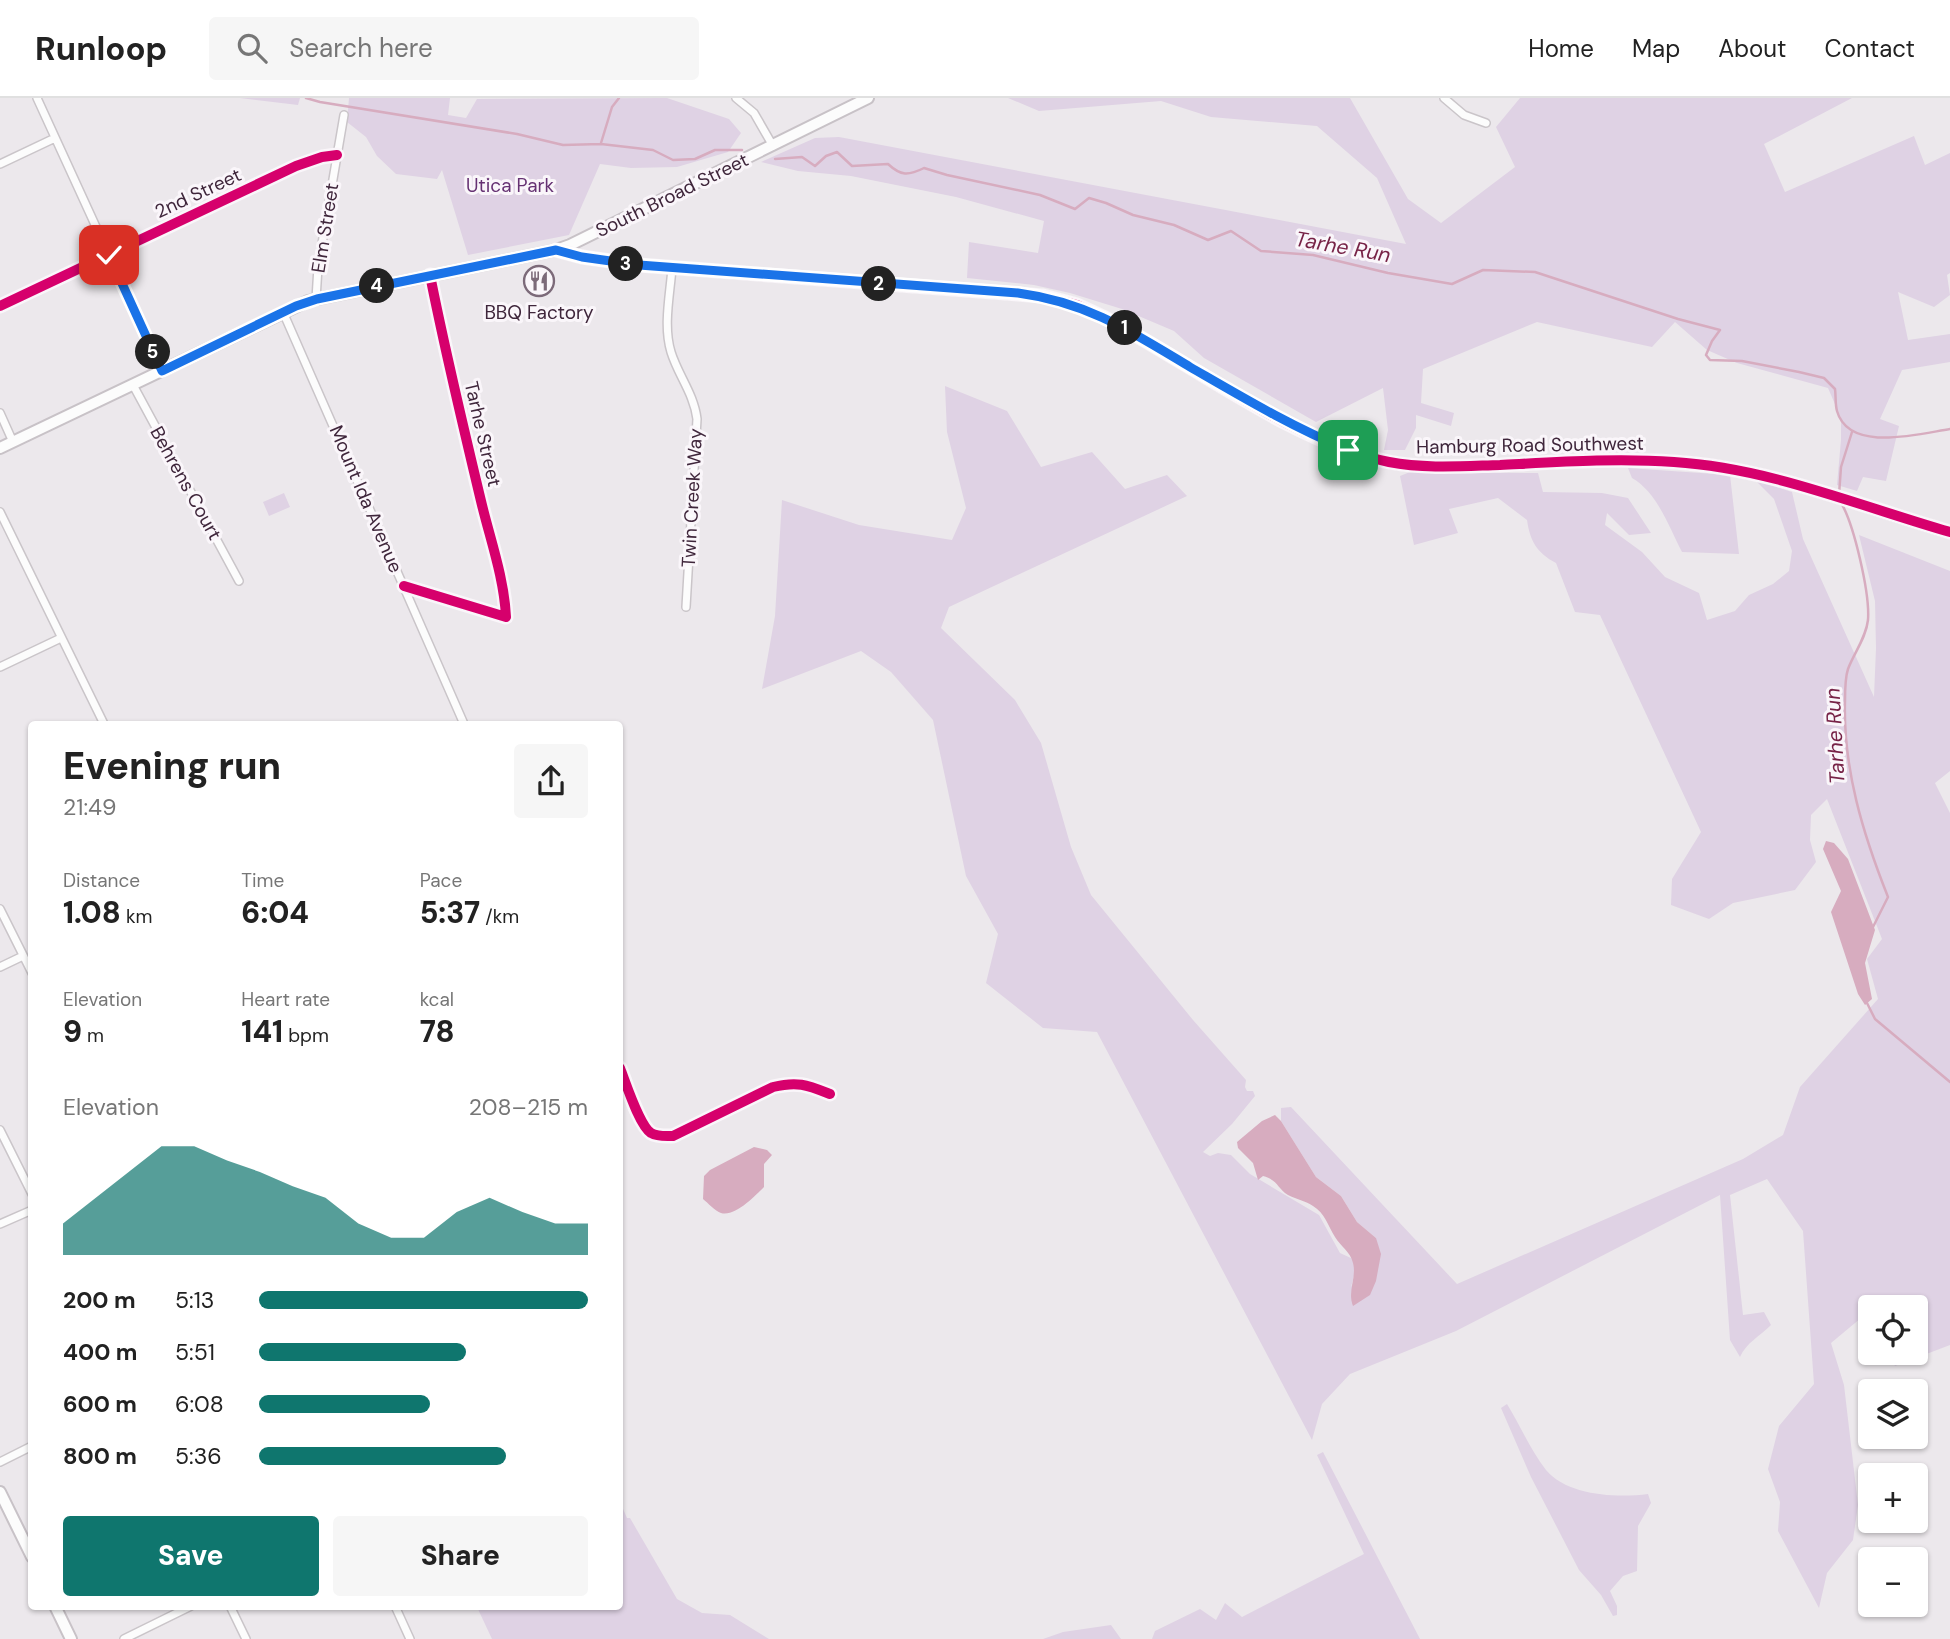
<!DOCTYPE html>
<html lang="en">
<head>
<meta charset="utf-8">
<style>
	body { margin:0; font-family:"DM Sans",sans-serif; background:#f6f6f6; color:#222; height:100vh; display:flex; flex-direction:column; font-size:26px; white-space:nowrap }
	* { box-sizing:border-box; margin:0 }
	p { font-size:23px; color:#767676 }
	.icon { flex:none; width:38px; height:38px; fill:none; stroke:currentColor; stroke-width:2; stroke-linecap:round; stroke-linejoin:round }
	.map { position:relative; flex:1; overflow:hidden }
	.side { position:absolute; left:28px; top:623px; width:595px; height:889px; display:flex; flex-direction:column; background:#fff; border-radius:7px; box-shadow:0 2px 5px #0004 }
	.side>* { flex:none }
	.tools { position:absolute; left:1858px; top:1197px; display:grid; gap:14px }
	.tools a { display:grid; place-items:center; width:70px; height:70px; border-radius:7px; background:#fff; box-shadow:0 2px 5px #0004; font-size:35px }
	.pin { position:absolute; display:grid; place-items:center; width:60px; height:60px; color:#fff; margin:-30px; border-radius:14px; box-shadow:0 4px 10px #0006 }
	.km { position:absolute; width:35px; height:35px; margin:-18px; border-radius:50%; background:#222; color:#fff; font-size:19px; line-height:35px; text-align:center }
	.round { display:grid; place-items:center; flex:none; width:74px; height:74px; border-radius:7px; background:#f6f6f6 }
	.headline { display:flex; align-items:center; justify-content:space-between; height:119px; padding:0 35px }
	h1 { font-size:38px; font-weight:800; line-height:52px }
	.figures { display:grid; grid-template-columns:repeat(3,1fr); gap:10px; height:119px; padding:7px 35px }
	.figures div { display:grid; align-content:center }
	.figures b { font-size:30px; font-weight:800 }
	.figures small { font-size:19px; font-weight:400 }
	.figures p { font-size:19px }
	.chart { height:196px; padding:14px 35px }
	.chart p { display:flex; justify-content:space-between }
	.chart svg { width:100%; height:126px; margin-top:7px; fill:#0f766e; opacity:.7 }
	.button { display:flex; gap:14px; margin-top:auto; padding:14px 35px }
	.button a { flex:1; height:80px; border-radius:7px; background:#0f766e; color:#fff; font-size:28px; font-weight:800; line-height:80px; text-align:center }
	.button a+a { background:#f6f6f6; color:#222 }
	ul { padding:0 35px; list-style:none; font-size:23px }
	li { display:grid; grid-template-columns:112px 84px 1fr; align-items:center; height:52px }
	li i { height:18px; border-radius:9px; background:#0f766e }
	header { display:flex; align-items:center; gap:42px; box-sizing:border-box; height:98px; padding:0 35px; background:#fff; border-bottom:2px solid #e0e0e0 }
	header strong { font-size:33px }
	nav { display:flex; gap:38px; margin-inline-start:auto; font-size:24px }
	.search { width:490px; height:63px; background:#f6f6f6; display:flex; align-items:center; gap:18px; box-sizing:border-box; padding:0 24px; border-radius:7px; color:#767676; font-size:26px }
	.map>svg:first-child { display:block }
	.green { fill:#dfd2e4 }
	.water { fill:#d7acbf }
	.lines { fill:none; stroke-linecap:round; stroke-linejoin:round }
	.stream { stroke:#d7acbf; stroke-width:2.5 }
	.street-casing { stroke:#cac5c9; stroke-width:10 }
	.secondary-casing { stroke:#c8c2c7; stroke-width:14 }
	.street { stroke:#fcfcfc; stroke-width:7 }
	.secondary { stroke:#fcfcfc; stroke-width:10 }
	.cycleway-casing { stroke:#faf6fa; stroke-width:15 }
	.cycleway { stroke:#d6006c; stroke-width:10 }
	.route-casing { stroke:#fff; stroke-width:14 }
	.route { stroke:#1a73e8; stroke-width:9 }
	.labels { text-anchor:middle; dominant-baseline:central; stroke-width:6; stroke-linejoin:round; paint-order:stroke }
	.park-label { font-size:19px; fill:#663273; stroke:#faf6fa }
	.street-label { font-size:19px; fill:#3f263b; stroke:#faf6fa }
	.poi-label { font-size:19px; fill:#3f263b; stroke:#faf6fa }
	.water-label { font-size:21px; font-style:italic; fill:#772347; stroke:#faf6fa }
</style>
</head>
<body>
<header>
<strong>Runloop</strong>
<div class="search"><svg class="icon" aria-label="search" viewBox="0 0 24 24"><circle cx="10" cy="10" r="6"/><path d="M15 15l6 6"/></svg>Search here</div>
<nav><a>Home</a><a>Map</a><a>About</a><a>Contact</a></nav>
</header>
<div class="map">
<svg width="1950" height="1541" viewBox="0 0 1950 1541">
	<rect width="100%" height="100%" fill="#ece8ec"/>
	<path class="green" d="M240,0H300L298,7Z
		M349,0H450L448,17L466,20L477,1L667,0L729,21L741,35L728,54L677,69L631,70L600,66L569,137L468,157L442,72L437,81L396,76L377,58L366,39L347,24Z
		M1008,0H1350L1408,101L1441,125L1515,69L1496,29L1520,0H1852L1764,46L1785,94L1914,38L1925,67L1950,55V175L1947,177L1950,197L1934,209L1898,194L1908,242L1950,236V264L1902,272L1880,321L1899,328L1886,383L1863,379L1857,393L1837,387L1841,342V320L1828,290L1737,265L1707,252L1675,224L1652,249L1537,224L1423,271L1421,305L1454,315L1451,328L1416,317V330L1405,352H1384L1388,332L1383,290L1316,324L1204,260L1174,233L1122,211L1070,195L1034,187L967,180L969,144L1038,155L1044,123L956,99L851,78L798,73L761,64L815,40L839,39L1406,146L1377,80L1317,28L1211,19L1161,3L1039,13Z
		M945,288L1007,313L1041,369L1092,354L1125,391L1167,377L1187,398L949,509L941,530L1015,602L1041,645L1071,749L1091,797L1193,922L1246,982L1245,989L1247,993H1253L1255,998L1232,1026L1203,1054L1210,1058L1218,1055L1231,1057L1250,1076L1319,1117L1340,1155L1353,1161L1355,1175L1351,1189L1376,1140L1357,1124L1341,1098L1316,1079L1281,1023V1010L1291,1009L1457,1186L1743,1061L1783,1037L1800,989L1878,901L1867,861L1882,841L1827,701L1811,717L1810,742L1816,764L1795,792L1733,805L1709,821L1671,807L1672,781L1701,734L1600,517L1575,514L1556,465C1537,455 1530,443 1527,422L1498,400L1449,411L1458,435L1414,447L1400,378L1410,374L1538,375L1543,394L1602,395L1628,400L1651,435L1629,437L1607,415L1605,427L1642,454L1665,479L1699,495L1707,522L1735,513L1749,497L1773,486L1789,473L1792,453L1774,401L1755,382L1792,394L1803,441L1874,599L1876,550L1875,503L1859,437L1950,473V673L1935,685L1950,715V1247L1895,1268L1888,1255H1916V1209H1871V1222L1867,1215L1831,1245L1844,1287L1858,1407L1853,1442L1827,1475L1819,1510L1778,1433L1780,1404L1768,1371L1779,1328L1814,1286L1803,1133L1767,1081L1730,1097L1743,1217L1764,1214L1771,1227C1760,1238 1746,1245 1740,1259L1730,1242L1720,1097L1456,1233L1350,1276L1322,1306L1312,1342L1097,934L1043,930L986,885L998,836L966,778L933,622L891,574L861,553L762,591L775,518L782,402L859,427L952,442L966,410L947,334Z
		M1628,370L1730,377L1739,456L1682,454C1669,429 1657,394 1632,380Z
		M284,395L290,409L269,418L263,404Z
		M1507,1306C1520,1327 1531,1353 1546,1372C1568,1398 1617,1400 1648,1396L1651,1405L1638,1428L1637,1473L1623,1478L1610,1493L1617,1508V1517L1613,1518L1601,1497L1579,1472L1531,1379L1501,1310Z
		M1323,1354L1420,1541H1152L1155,1533L1200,1511L1216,1522L1225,1505L1242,1519L1364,1456L1317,1357Z
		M620,1404L627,1420H630L677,1501L702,1515L730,1517L769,1541H492L477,1509L620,1508Z
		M1111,1527L1121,1541H1043L1063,1534Z"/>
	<path class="water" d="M1826,743L1834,745L1848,761L1875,832L1865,865L1872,901L1865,907L1858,896L1831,814L1841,793L1823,751Z
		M1275,1017L1281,1023L1316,1079L1341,1098L1357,1124L1376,1140L1381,1156L1376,1183L1370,1197L1353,1208C1347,1193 1357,1180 1353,1165C1350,1153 1341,1149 1335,1139C1328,1128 1325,1115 1313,1108C1306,1103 1296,1101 1288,1097C1277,1090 1278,1082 1263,1078L1258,1082L1253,1065L1238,1050L1237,1044L1262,1023Z
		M754,1049L767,1052L772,1057L764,1066V1089C755,1098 735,1119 721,1115C715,1113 708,1105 703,1101L704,1078L710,1072Z"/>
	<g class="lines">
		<path class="stream" d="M306,0L320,4L517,36L563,47L601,46L653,52L673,62L695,61L715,52H742
			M601,45L612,9L619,0
			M775,61L802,59L815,68L826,58L837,54L852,68L888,66C901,78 908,78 924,70L947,77L1040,97L1075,111L1089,100L1106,105L1133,117L1174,127L1208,142L1231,133L1261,153L1313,157L1388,175L1452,186L1483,172L1535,174L1678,221L1720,232L1712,243L1706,257L1710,262L1742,263L1799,274L1824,280L1835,291C1836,297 1835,306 1837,313C1849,355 1918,336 1950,331
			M1839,397L1841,369L1852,334
			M1840,403C1854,425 1870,496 1868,522C1866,540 1854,555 1848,571C1845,580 1845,593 1845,603C1843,671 1863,736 1888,799L1873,829
			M1867,905L1875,921L1950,984"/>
		<g class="street-casing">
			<path id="street" d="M37,0L162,273
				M736,0L754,15L773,48
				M1444,0L1464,17L1486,25
				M0,66L55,40
				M672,170C670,197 663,228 671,254C678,277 694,296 697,321L686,509
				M316,201L318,169L344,17
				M0,208L296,68L322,59L337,57
				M283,214L464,626
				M133,287L239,483
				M0,315L13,344
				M0,414L104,626
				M404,488L506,519C504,479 490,441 481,403C463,328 445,253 430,177
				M0,569L61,540
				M0,811L32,875
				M0,869L23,858
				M620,970C626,985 639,1027 651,1035C658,1039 666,1038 673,1038L773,989C798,983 807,987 830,996
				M0,1032L32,1096
				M0,1126L32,1112
				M0,1364L32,1348
				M230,1508L246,1541
				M395,1508L410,1541
				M124,1541L191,1508"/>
		</g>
		<g class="secondary-casing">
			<path id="secondary" d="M556,152L582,159L639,167L1043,198L1077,207L1103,219C1192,265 1292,344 1389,364C1425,371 1464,368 1500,367C1558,364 1616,360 1674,364C1770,370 1859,408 1950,434
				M0,350L308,203L556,152L570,147L868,0
				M0,1394L32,1459
				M55,1508L71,1541"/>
		</g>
		<use href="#street" class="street"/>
		<use href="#secondary" class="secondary"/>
		<g class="cycleway-casing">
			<path id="cycleway" d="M556,152L582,159L639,167L1043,198L1077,207L1103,219C1192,265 1292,344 1389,364C1425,371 1464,368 1500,367C1558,364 1616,360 1674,364C1770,370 1859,408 1950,434
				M0,208L296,68L322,59L337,57
				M404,488L506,519C504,479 490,441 481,403C463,328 445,253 430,177
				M620,970C626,985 639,1027 651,1035C658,1039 666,1038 673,1038L773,989C798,983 807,987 830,996"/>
		</g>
		<use href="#cycleway" class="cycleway"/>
	</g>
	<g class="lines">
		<g class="route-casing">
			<path id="route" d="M109,157L162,273L296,208L317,201L556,152L582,159L639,167L1018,195C1087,204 1132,234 1190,269C1242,299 1292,329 1348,352"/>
		</g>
		<use href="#route" class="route"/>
	</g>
	<defs>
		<g id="restaurant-ring" transform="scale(1.575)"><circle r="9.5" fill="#faf6fa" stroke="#7c6a79" stroke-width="1.5"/><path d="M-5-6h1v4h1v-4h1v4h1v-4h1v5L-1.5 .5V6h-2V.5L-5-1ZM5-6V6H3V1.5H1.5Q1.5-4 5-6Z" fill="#7c6a79"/></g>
	</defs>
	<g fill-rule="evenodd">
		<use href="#restaurant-ring" x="539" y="183"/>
	</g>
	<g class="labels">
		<g class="park-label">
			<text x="510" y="87">Utica Park</text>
		</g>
		<g class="street-label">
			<text transform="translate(198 95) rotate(-25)">2nd Street</text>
			<text transform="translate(672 97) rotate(-26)">South Broad Street</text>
			<text transform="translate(325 130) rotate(-81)">Elm Street</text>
			<text transform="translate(483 336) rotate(77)">Tarhe Street</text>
			<text transform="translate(1530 347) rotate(-1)">Hamburg Road Southwest</text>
			<text transform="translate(186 385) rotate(61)">Behrens Court</text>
			<text transform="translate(692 400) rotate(-87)">Twin Creek Way</text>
			<text transform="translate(366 401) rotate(67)">Mount Ida Avenue</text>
		</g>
		<g class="poi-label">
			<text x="539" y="214">BBQ Factory</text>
		</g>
		<g class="water-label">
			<text transform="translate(1343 149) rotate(10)">Tarhe Run</text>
			<text transform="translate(1835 638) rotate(-93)">Tarhe Run</text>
		</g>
	</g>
</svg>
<div class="tools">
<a><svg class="icon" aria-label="locate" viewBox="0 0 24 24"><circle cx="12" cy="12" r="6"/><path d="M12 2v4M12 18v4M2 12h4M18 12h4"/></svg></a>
<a><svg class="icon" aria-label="layers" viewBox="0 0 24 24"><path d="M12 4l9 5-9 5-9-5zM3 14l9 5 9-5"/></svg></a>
<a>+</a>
<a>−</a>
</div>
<div class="pin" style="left:1348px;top:352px;background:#1e9e55"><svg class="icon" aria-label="arrive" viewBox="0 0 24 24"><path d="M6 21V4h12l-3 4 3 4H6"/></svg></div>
<div class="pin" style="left:109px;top:157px;background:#d93025"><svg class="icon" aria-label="check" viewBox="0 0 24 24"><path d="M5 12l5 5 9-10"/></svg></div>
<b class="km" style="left:1125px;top:230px">1</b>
<b class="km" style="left:879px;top:186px">2</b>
<b class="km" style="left:626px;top:166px">3</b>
<b class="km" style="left:377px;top:188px">4</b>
<b class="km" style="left:153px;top:254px">5</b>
<section class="side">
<div class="headline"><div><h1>Evening run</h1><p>21:49</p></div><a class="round"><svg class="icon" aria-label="share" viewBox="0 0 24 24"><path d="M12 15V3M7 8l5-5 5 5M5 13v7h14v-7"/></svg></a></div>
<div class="figures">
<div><p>Distance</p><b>1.08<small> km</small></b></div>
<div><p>Time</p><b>6:04</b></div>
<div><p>Pace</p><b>5:37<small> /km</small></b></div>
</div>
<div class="figures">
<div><p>Elevation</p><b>9<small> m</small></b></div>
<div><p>Heart rate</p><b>141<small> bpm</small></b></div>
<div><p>kcal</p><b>78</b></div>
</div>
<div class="chart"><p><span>Elevation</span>208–215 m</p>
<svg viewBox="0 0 160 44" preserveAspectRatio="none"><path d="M0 44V33L10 24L20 15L30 6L40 6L50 11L60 15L70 20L80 24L90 33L100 38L110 38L120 29L130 24L140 29L150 33L160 33V44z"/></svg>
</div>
<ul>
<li><b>200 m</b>5:13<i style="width:100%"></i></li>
<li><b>400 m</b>5:51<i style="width:63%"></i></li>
<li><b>600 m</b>6:08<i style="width:52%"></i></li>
<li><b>800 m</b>5:36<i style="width:75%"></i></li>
</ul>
<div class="button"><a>Save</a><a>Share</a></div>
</section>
</div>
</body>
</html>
